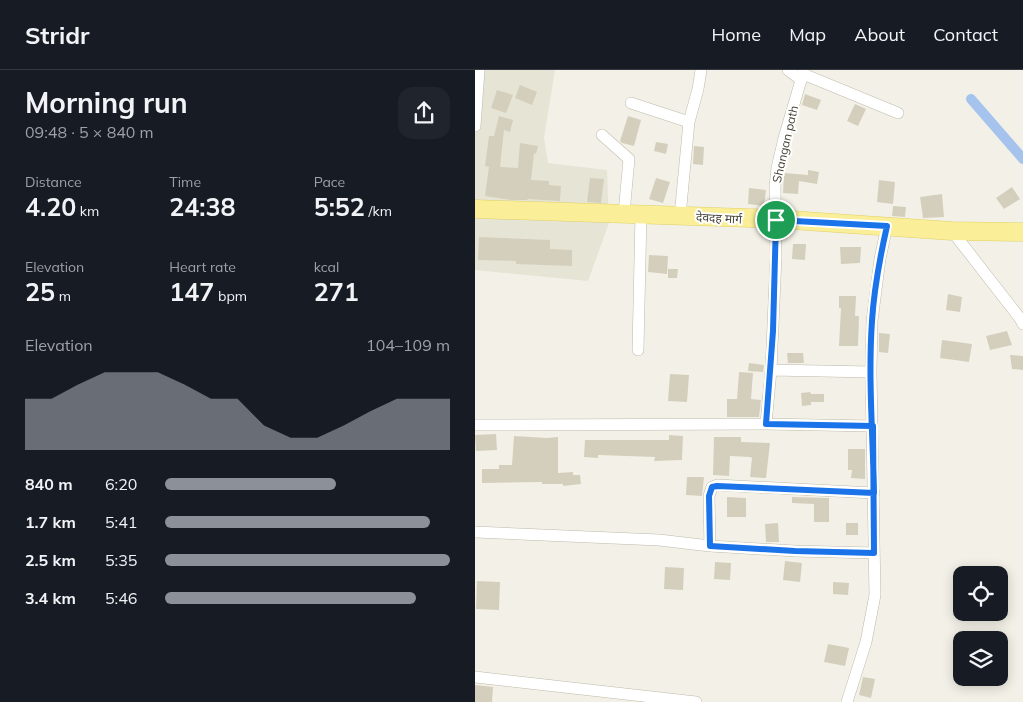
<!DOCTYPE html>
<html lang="en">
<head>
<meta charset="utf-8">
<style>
	body { margin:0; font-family:Mulish,"Noto Sans Devanagari",sans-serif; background:#20242c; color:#f1f3f6; height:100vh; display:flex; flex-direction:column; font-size:19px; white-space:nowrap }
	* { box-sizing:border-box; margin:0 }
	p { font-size:16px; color:#9ea1a6 }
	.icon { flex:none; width:28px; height:28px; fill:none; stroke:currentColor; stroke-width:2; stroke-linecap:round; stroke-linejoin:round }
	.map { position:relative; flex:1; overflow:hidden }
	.side { display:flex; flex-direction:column; background:#171b24; width:475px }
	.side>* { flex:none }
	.tools { position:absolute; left:478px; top:496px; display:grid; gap:10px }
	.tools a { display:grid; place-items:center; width:55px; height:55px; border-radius:10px; background:#171b24; box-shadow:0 2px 12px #0003; font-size:25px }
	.pin { position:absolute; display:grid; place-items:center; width:42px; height:42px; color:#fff; margin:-21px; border:2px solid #fff; border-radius:50%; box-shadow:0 1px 5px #0007 }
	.round { display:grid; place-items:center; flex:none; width:52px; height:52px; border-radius:15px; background:#20242c }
	.headline { display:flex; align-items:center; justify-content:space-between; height:85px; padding:0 25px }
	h1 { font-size:28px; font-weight:700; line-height:38px }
	.stats { display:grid; grid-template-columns:repeat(3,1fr); gap:8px; height:85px; padding:5px 25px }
	.stats div { display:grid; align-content:center }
	.stats b { font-size:25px; font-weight:700 }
	.stats small { font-size:14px; font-weight:400 }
	.stats p { font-size:14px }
	.chart { height:140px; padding:10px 25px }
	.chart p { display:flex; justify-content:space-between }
	.chart svg { width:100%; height:90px; margin-top:5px; fill:#8c9099; opacity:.7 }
	ul { padding:0 25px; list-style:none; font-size:16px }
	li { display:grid; grid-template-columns:80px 60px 1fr; align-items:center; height:38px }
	li i { height:12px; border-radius:6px; background:#8c9099 }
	header { display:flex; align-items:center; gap:30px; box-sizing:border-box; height:70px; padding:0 25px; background:#171b24; border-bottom:1px solid #363941 }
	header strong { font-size:24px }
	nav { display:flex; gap:28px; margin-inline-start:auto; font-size:18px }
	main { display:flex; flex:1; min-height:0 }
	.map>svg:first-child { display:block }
	.residential { fill:#e6e4d5 }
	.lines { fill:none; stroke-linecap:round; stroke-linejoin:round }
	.canal { stroke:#a5c3ed; stroke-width:10 }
	.building { fill:#d4cfbc }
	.minor-casing { stroke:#bebaa9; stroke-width:12 }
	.primary-casing { stroke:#dfd068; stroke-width:19 }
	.minor { stroke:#fff; stroke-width:11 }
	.primary { stroke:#faef98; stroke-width:18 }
	.route-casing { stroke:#fff; stroke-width:10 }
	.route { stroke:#1a73e8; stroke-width:6 }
	.labels { text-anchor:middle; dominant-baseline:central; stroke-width:4; stroke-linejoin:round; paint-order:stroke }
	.street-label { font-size:12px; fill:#454236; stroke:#fff }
</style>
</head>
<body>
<header>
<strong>Stridr</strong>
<nav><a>Home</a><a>Map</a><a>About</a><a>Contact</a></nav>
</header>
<main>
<section class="side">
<div class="headline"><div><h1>Morning run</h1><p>09:48 · 5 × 840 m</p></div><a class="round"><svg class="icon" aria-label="share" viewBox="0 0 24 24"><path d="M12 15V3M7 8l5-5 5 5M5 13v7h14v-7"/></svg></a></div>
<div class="stats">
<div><p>Distance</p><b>4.20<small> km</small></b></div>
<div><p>Time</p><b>24:38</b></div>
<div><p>Pace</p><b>5:52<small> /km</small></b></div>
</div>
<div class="stats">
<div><p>Elevation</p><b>25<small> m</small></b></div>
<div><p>Heart rate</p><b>147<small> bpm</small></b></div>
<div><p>kcal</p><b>271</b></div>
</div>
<div class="chart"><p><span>Elevation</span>104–109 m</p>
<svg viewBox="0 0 160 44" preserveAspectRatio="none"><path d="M0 44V19L10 19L20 12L30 6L40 6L50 6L60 12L70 19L80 19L90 32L100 38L110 38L120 32L130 25L140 19L150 19L160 19V44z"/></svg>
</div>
<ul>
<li><b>840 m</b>6:20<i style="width:60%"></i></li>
<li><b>1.7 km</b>5:41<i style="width:93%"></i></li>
<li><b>2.5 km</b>5:35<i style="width:100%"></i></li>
<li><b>3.4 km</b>5:46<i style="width:88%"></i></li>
</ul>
</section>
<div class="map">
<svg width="548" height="632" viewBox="0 0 548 632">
	<rect width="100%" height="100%" fill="#f3f1e7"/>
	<path class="residential" d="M0,0H80L69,68L73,93L132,100L134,153L113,211L0,200Z"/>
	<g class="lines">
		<path class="canal" d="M496,29L548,89"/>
	</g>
	<path class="building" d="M45,15L62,22L57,35L40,28Z
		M22,20L38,25L31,43L16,38Z
		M330,24L346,30L342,40L327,35Z
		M380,34L391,39L383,56L372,51Z
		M24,46L38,50L35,62L29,60L25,97L43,98L45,73L63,76L61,84L59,83L56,110L74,111V115L86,116L85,131L53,129L52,130H36L10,126L14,97L10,96L14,66H19Z
		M153,46L166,50L159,76L147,73L145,71Z
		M181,72L193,74L191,84L179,81Z
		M219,76L229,77L228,95L218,94Z
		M333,100L344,102L342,114L324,111L323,124L308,123L309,103L333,105Z
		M115,108L129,109L126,133L112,132Z
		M181,108L195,112L188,133L174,129Z
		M404,110L420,112L418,134L402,132Z
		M537,117L545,129L529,139L521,128Z
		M274,118L291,120L289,136L273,134Z
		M467,124L469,147L448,148L445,127Z
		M418,136L431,137L430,147L417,146Z
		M4,167L75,170V179L97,180V196L41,194V191L3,190Z
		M318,174H331L330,190L317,189Z
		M365,177H386L385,193L366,194Z
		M174,185L193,186L192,204L173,202Z
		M193,199H203L202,208H193Z
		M473,224L487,227L485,242L471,240Z
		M364,226H381L380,246H384L383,276H364L366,238H364Z
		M532,261L537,275L515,280L511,266Z
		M404,263L415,264L413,283L404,282Z
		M467,270L497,274L494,292L465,288Z
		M312,283H328L329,293H313Z
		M535,285L548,286V300L537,299Z
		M274,293L289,295L288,302L273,301Z
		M264,302L278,303L276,329L286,330L284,347H252V329H262Z
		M195,304L214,305L212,332L193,331Z
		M335,322L336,324H349V332H336V335L327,336L326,323Z
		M21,364L22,380L1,381L0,365Z
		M194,365L208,366L207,390L179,391L180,387L123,385V388L109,387L110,370H194Z
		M39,366L72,368L83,367V403L98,402V405H105L106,414L88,416V414H67V412L7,413V399H24V395H37Z
		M239,367H266V372L295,373L291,408L275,407L277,388L275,387L255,386L254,406L238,405Z
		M373,379H390V409L376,408L377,400H373Z
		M212,407H229L227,426L211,425Z
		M252,427L271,428V447H252Z
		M317,427L354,428V452H339V434L317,433Z
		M303,453L304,472H291L290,454Z
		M371,453H383V465H371Z
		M310,491L327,493L325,512L308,510Z
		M240,492L256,493L255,510L239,509Z
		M190,497L209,498L208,520L189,519Z
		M2,511L25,512L24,540L1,539Z
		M358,512L374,513L373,525L358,524Z
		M353,574L374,578L370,596L349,592Z
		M388,607L400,609L396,628L384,625Z
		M0,615L18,617L17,632H0Z"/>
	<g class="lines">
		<g class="minor-casing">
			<path id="minor" d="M313,0L326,10
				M328,4L423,43
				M156,33L214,52
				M0,56L4,0
				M127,65L154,89L149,143
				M205,146L214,52L223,19L226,0
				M477,161L544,247L548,254
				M163,280L166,144
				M296,300L301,187L300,116L302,98L309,68L329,0
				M291,354L296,300L396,302
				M0,355L291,354L397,356
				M0,462L184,470L235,476L320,481L399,483
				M235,476L234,426L237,417L242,415L399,423
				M0,607L221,632
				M372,632L391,572L400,525L396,302L397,251L405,189L412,156"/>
		</g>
		<g class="primary-casing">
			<path id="primary" d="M0,139L301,149L477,161L548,162"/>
		</g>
		<use href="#minor" class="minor"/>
		<use href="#primary" class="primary"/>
	</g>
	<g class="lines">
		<g class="route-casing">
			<path id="route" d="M301,150L298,261L291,354L398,356L399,483L320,481L235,476L234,426L237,417L242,416L399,423C398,366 393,308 397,251C399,219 405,187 412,156L301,150"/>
		</g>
		<use href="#route" class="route"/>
	</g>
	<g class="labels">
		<g class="street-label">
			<text transform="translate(310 74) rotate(-77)">Shangan path</text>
			<text transform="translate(244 148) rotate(3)">देवदह मार्ग</text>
		</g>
	</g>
</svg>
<div class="tools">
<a><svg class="icon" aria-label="locate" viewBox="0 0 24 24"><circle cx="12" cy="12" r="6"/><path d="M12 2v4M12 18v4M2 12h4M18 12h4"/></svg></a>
<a><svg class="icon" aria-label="layers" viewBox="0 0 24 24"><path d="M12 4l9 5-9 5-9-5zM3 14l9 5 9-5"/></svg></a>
</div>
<div class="pin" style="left:301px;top:150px;background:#1e9e55"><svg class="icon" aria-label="arrive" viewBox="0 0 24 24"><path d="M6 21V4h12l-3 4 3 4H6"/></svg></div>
</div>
</main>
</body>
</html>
